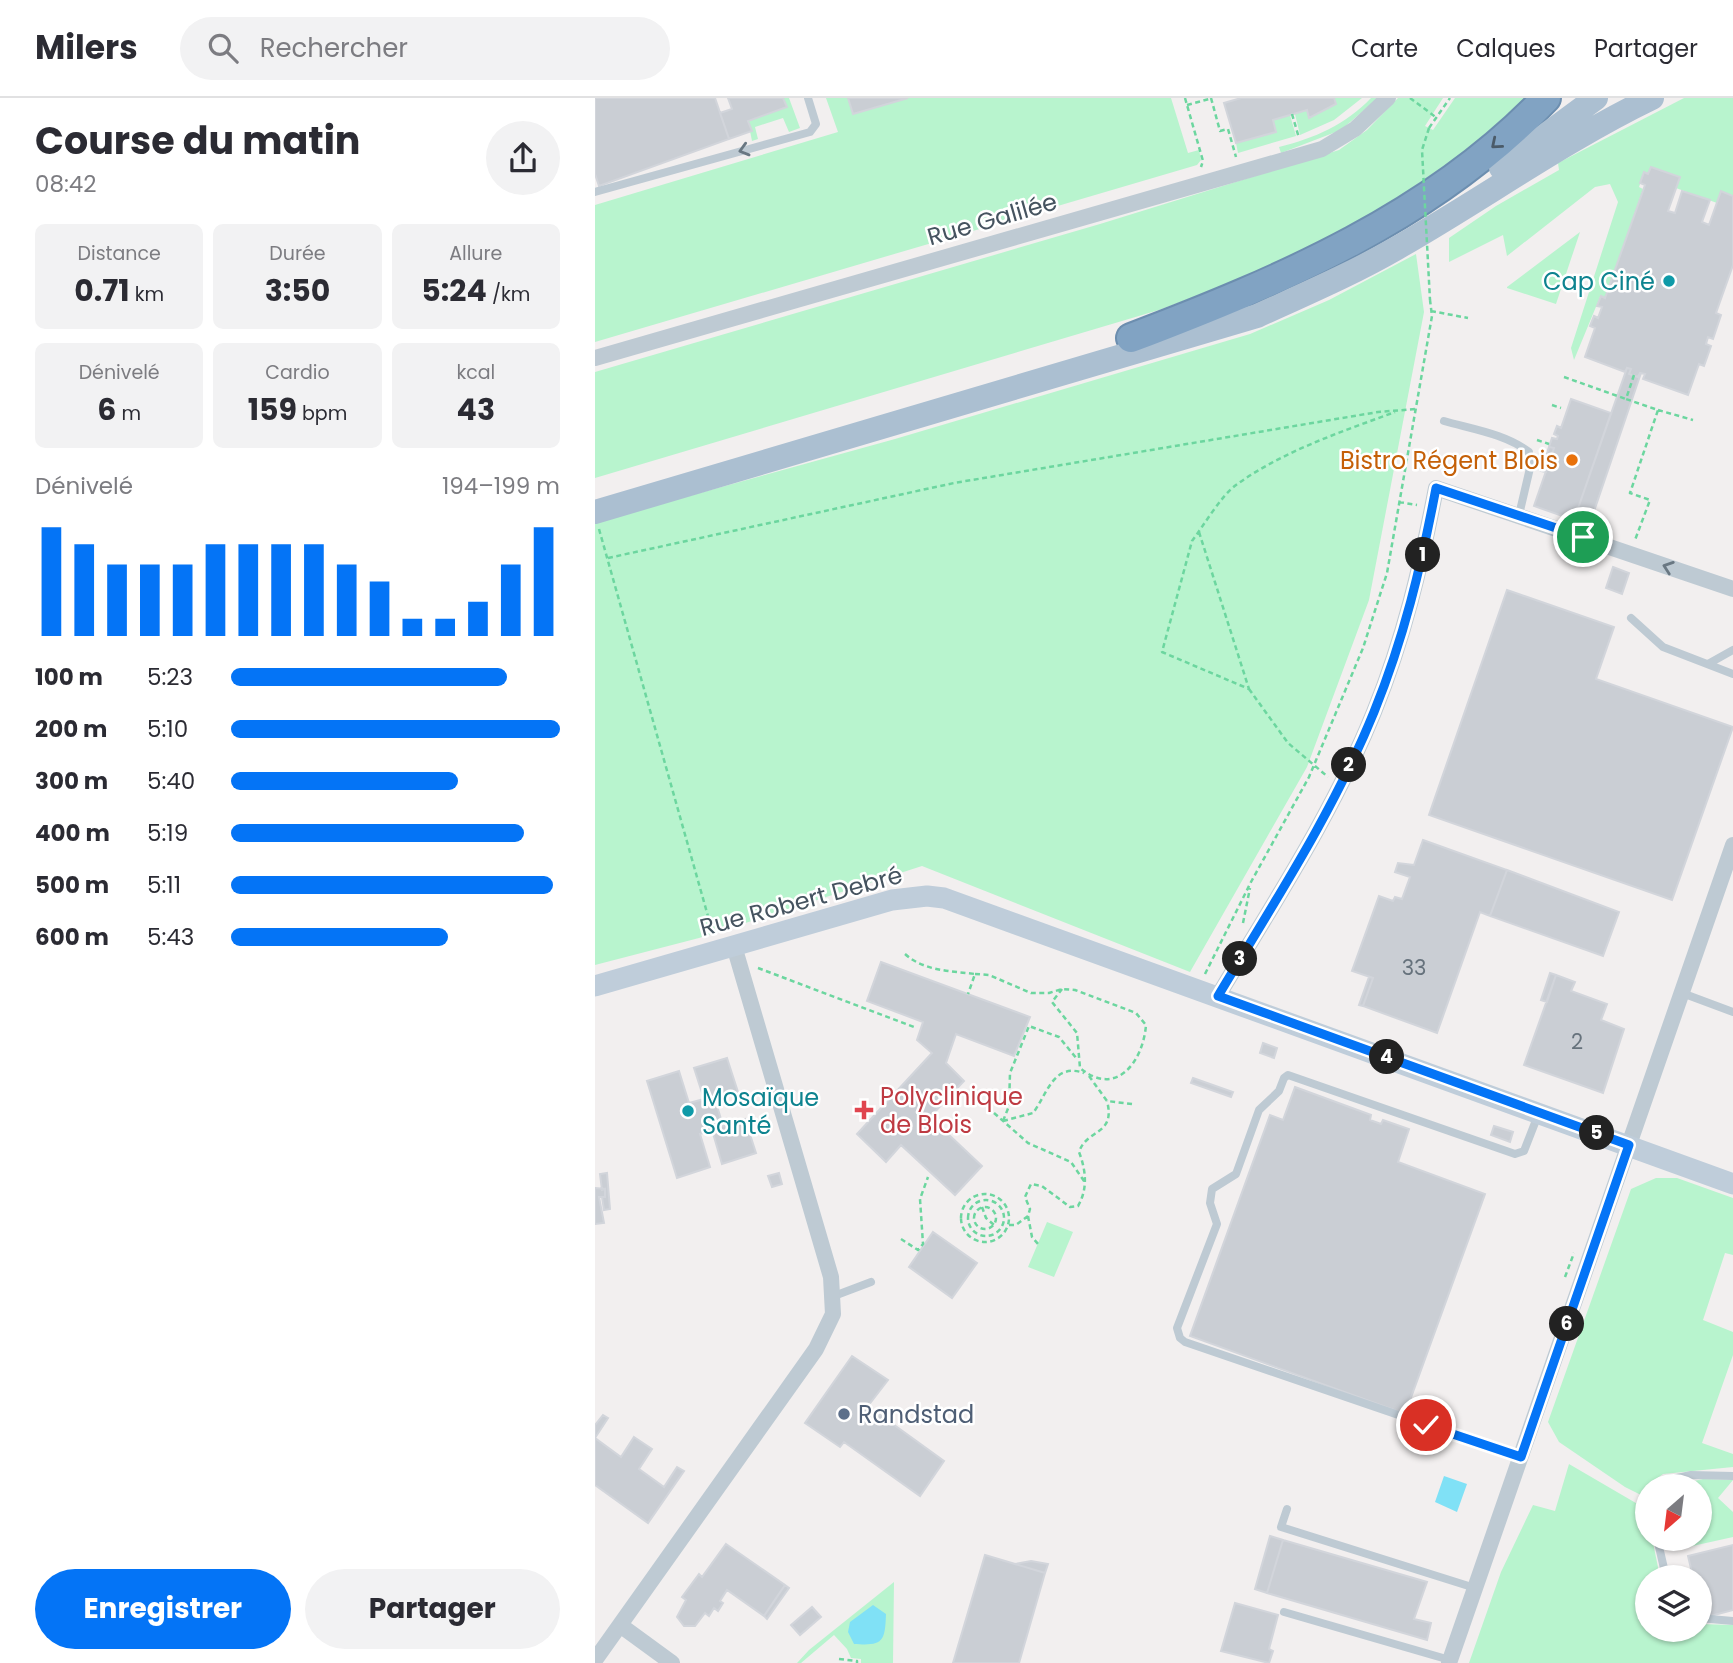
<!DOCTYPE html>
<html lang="fr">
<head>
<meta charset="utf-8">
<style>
	body { margin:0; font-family:Poppins,sans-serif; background:#f2f2f3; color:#2b2b33; height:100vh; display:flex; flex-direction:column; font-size:26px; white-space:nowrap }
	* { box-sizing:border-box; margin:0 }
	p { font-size:23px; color:#7c7c81 }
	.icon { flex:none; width:38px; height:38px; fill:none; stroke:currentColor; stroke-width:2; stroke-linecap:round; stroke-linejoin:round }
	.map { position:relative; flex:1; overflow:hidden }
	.panel { display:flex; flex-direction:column; background:#fff; width:595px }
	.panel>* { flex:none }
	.needle { width:46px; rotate:208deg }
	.controls { position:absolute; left:1040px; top:1376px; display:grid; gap:14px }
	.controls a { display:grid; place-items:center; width:77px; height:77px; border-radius:50%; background:#fff; box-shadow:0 2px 5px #0004; font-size:35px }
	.pin { position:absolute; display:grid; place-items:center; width:60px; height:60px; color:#fff; margin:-30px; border:4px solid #fff; border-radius:50%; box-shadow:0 2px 7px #0007 }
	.km { position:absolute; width:35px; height:35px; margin:-18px; border-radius:50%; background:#222; color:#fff; font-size:19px; line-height:35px; text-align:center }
	.round { display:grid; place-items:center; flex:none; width:74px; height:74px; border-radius:37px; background:#f2f2f3 }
	.head { display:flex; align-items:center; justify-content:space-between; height:119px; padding:0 35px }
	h1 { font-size:38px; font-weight:700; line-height:52px }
	.metrics { display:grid; grid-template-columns:repeat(3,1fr); gap:10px; height:119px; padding:7px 35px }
	.metrics div { display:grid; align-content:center; border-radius:10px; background:#f2f2f3; text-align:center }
	.metrics b { font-size:30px; font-weight:700 }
	.metrics small { font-size:19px; font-weight:400 }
	.metrics p { font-size:19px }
	.chart { height:196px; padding:14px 35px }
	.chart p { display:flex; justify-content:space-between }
	.chart svg { width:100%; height:126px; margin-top:7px; stroke:#0474f6; stroke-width:6 }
	.primary-button { display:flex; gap:14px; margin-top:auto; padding:14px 35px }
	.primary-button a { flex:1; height:80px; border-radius:42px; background:#0474f6; color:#fff; font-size:28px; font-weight:700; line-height:80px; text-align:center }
	.primary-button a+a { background:#f2f2f3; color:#2b2b33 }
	ul { padding:0 35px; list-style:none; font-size:23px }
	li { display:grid; grid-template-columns:112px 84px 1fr; align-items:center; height:52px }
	li i { height:18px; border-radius:9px; background:#0474f6 }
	header { display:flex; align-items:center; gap:42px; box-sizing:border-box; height:98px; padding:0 35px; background:#fff; border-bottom:2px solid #e1e1e2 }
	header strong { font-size:33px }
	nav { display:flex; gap:38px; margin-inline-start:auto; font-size:24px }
	.search { width:490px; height:63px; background:#f2f2f3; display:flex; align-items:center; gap:18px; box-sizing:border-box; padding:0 24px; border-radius:38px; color:#7c7c81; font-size:26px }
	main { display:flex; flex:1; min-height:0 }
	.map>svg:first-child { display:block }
	.green { fill:#b8f4ce }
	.water { fill:#80e1f6 }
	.building { fill:#caced4; stroke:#d2d5db; stroke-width:2 }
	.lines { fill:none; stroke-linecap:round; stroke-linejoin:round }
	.highway-casing { stroke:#6c8eaf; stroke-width:32 }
	.path { stroke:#6cd69f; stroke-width:2.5; stroke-dasharray:5 3.5; stroke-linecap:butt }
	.lane { stroke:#becad3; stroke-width:8 }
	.street { stroke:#becad3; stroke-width:16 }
	.secondary { stroke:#bfcdda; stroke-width:21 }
	.primary { stroke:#abbfd1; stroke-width:24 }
	.highway { stroke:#81a3c3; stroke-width:28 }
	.path-bridge { stroke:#6cd69f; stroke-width:2.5; stroke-dasharray:5 3.5; stroke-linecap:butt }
	.oneway { stroke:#4b5b69 }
	.oneway2 { stroke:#697782 }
	.route-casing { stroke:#fff; stroke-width:14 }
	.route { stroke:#0474f6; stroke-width:9 }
	.culture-dot { fill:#0f9aa8; stroke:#fff; stroke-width:2.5 }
	.food-dot { fill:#e8710a; stroke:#fff; stroke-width:2.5 }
	.health-dot { fill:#e0444e; stroke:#fff; stroke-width:2.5 }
	.service-dot { fill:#5c6f8a; stroke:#fff; stroke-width:2.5 }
	.labels { text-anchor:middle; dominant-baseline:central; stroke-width:5; stroke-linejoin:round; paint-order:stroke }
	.number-label { font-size:21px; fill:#66727c }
	.street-label { font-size:24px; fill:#45535f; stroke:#fff }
	.culture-label { font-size:24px; fill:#0d838f; stroke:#fff; text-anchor:end }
	.food-label { font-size:24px; fill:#c56008; stroke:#fff; text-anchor:end }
	.health-label { font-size:24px; fill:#be3a42; stroke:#fff; text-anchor:start }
	.service-label { font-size:24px; fill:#4e5e75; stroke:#fff; text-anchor:start }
</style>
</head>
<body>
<header>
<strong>Milers</strong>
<div class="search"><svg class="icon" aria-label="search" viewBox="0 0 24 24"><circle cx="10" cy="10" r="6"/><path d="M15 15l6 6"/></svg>Rechercher</div>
<nav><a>Carte</a><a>Calques</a><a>Partager</a></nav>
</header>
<main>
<section class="panel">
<div class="head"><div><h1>Course du matin</h1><p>08:42</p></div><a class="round"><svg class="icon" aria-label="share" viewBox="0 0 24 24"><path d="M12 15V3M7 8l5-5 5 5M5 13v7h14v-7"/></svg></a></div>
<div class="metrics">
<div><p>Distance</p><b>0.71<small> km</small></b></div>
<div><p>Durée</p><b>3:50</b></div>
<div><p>Allure</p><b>5:24<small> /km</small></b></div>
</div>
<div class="metrics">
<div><p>Dénivelé</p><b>6<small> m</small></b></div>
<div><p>Cardio</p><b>159<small> bpm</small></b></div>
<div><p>kcal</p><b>43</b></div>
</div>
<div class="chart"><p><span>Dénivelé</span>194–199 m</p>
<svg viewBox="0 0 160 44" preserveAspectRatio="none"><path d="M5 44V6M15 44V12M25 44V19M35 44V19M45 44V19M55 44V12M65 44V12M75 44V12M85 44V12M95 44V19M105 44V25M115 44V38M125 44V38M135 44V32M145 44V19M155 44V6"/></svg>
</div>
<ul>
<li><b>100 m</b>5:23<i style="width:84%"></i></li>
<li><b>200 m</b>5:10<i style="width:100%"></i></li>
<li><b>300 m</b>5:40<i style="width:69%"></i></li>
<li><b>400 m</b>5:19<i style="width:89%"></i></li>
<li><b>500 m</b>5:11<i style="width:98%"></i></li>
<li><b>600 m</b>5:43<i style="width:66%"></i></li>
</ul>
<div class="primary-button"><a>Enregistrer</a><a>Partager</a></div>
</section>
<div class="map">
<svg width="1138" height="1565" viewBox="0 0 1138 1565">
	<rect width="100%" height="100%" fill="#f2efef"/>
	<path class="green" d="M188,0H194L205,30L194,34L188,20L160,29L163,41L157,43L153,23L192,9Z
		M231,0H253L258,16L313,0H576L593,55L604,52L606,62L602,67L0,244V107L243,34Z
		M739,0H767L739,22L705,37L700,16L712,12L714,19Z
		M776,0H783L746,32L686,55L684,49C720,40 750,27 776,0Z
		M803,0H848L830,28L838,32L860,0H931L913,19L861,60L802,100L727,145L668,173L564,212L0,380V274L505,126L744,52L772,32Z
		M1089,0H1138V98L1126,94L1122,105L1081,90L1049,75L1044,89L1048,91L1010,200L1005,199L979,262L976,250L1023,104L1015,86L1000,89L912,158L908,137L854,164V140L901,108L964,72L963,65Z
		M695,17L701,38L643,55L641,45L681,34L678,22Z
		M985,134L961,206L912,190V189Z
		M821,156L829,214L774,502L712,669L595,874L327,768L104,840L0,867V424L300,341L655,236L734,202Z
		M1061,1080H1082L1138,1100V1157L1130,1155L1108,1222L1138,1234V1257L1107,1345L1138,1356V1369L1068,1376L1052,1388L1048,1398L1030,1389L964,1344L953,1324L1036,1091Z
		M452,1124L478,1134L459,1179L433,1169Z
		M974,1366L1046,1408L1052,1419V1440H1057L1065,1479H1052V1531H1104V1526L1138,1527V1565H874L906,1474L938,1407L960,1413Z
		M1108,1381L1138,1382L1123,1400L1138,1414V1439L1084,1451L1069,1444L1068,1440H1104V1388H1077Z
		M299,1484L298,1565H266V1561L256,1560L252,1551L239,1537L206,1565H202L214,1552Z"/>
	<path class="water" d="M849,1378L872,1386L862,1414L840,1404Z
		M278,1507L291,1516C290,1544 288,1548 259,1546L253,1534L255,1524Z"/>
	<path class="building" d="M0,0H120L134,41L4,88L0,76Z
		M133,0H188L192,9L153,23L157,33L134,41L125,15L137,11Z
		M253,0H313L258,16Z
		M646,0H739L741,6L714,20L712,12L678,22L681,34L641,45L629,5Z
		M1056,69L1085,79L1073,113L1080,115L1087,93L1115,102L1107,124L1114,127L1126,93L1138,98V167L1121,215L1126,217L1118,241L1113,239L1111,246L1116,248L1109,268L1104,266L1093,297L1048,281L1050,276L1045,275L1043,279L1034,276L1036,271L1032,270L1030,274L990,259L1000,230L995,228L999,218L1003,220L1007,209L1002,208L1006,198L1010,200L1050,87L1045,85L1049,74L1053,76Z
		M1032,270L1036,271L1034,276L1043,279L1046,275L994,428L979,422Z
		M976,301L1016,315L979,422L939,408L959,350L954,349L957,340L962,341L963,338L959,336L962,328L966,330Z
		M954,349L959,350L951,374L946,373Z
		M1018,469L1034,475L1027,496L1011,490Z
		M912,492L1019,529L1001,581L1138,629L1077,802L834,717Z
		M828,742L912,772L895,818L885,814L842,935L768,908L778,880L757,873L784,798L798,803L800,799L807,801L815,779L800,774L803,765L819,767Z
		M912,772L1024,814L1008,858L895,818Z
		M286,864L435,919L419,958L361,936L351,965L369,983L335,1019L387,1068L360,1097L306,1047L291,1064L262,1036L337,955L322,942L328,924L272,903Z
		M955,875L961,877L952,904L946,902Z
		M961,877L980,884L976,893L1012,906L1006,922L1029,931L1008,995L929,967Z
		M774,879L778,880L768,908L764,907Z
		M668,945L682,950L679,960L665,955Z
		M132,960L143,994L120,1001L128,1028L150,1021L161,1055L127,1066L117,1032L105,1036L115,1069L82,1080L52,983L84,973L94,1005L109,1001L99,970Z
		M598,980L638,994L636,999L596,985Z
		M700,989L776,1017L775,1022L786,1026L788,1022L814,1031L803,1064L890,1096L810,1316L595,1238L675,1017L688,1022Z
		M899,1028L918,1034L915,1044L896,1037Z
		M12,1075L15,1111L9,1112L7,1099H10V1091L7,1092L5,1076Z
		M184,1075L187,1086L177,1089L173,1078Z
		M0,1090L10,1091V1099H4L9,1125L0,1126Z
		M338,1134L382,1165L357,1200L314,1169Z
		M257,1258L293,1282L273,1308L349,1363L325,1398L249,1344L245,1349L210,1325Z
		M8,1317L13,1320L0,1340V1327Z
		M39,1339L57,1351L44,1371L69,1389L82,1369L89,1373L53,1425L0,1387V1340L26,1359Z
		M675,1438L688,1442L672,1495L660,1491Z
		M688,1442L832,1484L819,1521L836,1525L832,1542L672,1495Z
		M131,1446L190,1487L169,1518L132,1492L125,1503L128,1505L123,1513L119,1510L114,1518L110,1515L100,1528H89L82,1519L91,1502L87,1499L104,1476L107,1479Z
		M1138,1447V1512L1108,1520L1104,1505V1479H1098L1093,1458Z
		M390,1457L450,1475L424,1565H358Z
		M436,1463L453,1466L450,1475L420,1466Z
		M190,1487L194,1490L172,1521L169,1518Z
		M640,1505L683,1517L674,1551L678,1553L674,1565L626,1553Z
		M217,1509L226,1519L205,1537L196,1527Z"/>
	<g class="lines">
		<g class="highway-casing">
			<path id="highway" d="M536,240C686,183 839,118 951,0"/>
		</g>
		<path class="path" d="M590,0L608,63L606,69
			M616,0L625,33L633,31L641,59
			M815,0L842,20
			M592,7L614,1
			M697,16L704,40
			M834,30L855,0
			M836,213L873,220
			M1039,277L1031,301L1063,312L1035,395L1055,402L1040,442
			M969,279L1031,301
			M957,307L966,310
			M1063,312L1098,322
			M942,342L954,346
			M804,404L822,407
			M4,431L118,836
			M604,434L654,591L567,554L597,443C609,427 626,398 641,387C688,353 746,334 800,314
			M13,460L359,385L783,314L821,311
			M654,591L693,645L733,679
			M648,825L655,790
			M310,856C329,873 355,873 380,876L373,896
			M163,870L319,929
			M380,876L394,877L436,895H454L467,891L480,892L541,915L551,927C548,964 521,1000 485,970L482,935L457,904L467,891
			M610,876L656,784L714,679L768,550L792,475L837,218L835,202
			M494,978L512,1003L537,1006
			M399,1015L433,1045L476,1064L489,1083
			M408,1023L438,1015C452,997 458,964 489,975
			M408,1023L414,1008L415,975L434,928L464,939L482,961
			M366 1120a24 24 0 1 1 48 0a24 24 0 1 1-48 0Z
			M373 1120a18 18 0 1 1 36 0a18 18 0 1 1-36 0Z
			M379 1120a11 11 0 1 1 22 0a11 11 0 1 1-22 0Z
			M387,1109L391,1120L399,1127
			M433,1118L437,1139L443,1146
			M414,1127H421L433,1118L435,1111L430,1099L436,1086L447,1088L475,1109L483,1108C493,1091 491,1072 484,1054C492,1030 521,1038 512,1003
			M306,1141L323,1152L328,1146L325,1101L333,1079
			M970,1179L979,1155
			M244,1561L262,1563V1565"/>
		<path class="lane" d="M0,94L215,34L221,26L213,0
			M849,323C877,331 911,336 934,354L935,370L924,417
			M1036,520L1068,549L1138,576
			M1113,566L1138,552
			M1087,895L1138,914
			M239,1198L276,1184
			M926,1359L590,1244L585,1240L582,1230L622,1126L615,1105L617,1091L641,1076L664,1012L684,993L689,980L693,977L920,1056L929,1053L943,1017
			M1065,1388L1068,1383L1096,1377L1138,1378
			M692,1411L686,1429L880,1490
			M1062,1440L1071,1479
			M689,1514L855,1562
			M1104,1520L1138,1523"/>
		<path class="street" d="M0,260L727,51L760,31L793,0
			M623,898C678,806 738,715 779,614C809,540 826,468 841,390L1138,491
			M25,1527L77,1565
			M0,1562L221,1251L238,1216L236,1179L139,848
			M854,1565L1138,747"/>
		<path class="secondary" d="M0,888L297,802L332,798L349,800L1138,1086"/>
		<path class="primary" d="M906,70L1001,0
			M0,414L662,218C710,196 757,176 802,150C888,101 968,43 1057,0"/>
		<use href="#highway" class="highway"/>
		<path class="path-bridge" d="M834,30L827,52L835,202"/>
	</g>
	<defs><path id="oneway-chevron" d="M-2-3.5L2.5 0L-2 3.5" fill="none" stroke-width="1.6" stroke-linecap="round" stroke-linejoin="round" transform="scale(1.75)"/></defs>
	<use class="oneway" href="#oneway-chevron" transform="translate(901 46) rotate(140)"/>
	<g class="oneway2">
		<use href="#oneway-chevron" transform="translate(149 52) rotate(164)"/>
		<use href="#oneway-chevron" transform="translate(1073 469) rotate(-161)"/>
	</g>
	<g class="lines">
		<g class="route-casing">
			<path id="route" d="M831,1327L926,1359L1034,1047L623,898C678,806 738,715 779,614C809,540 826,469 841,390L988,439"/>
		</g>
		<use href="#route" class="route"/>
	</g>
	<g class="culture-dot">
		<circle cx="1074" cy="183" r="7"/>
		<circle cx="93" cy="1013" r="7"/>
	</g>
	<circle class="food-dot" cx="977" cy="362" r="7"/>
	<path class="health-dot" d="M265.5 1001.5h7v7h7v7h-7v7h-7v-7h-7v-7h7z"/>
	<circle class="service-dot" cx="249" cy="1316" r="7"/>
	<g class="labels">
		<g class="number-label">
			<text x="819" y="869">33</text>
			<text x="982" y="943">2</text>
		</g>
		<g class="street-label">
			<text transform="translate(397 121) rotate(-16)">Rue Galilée</text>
			<text transform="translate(206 803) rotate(-15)">Rue Robert Debré</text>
		</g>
		<g class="culture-label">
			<text x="1060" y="183">Cap Ciné</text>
			<text x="107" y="999" text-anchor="start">Mosaïque<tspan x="107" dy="28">Santé</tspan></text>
		</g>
		<g class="food-label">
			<text x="963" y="362">Bistro Régent Blois</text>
		</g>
		<g class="health-label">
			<text x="285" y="998">Polyclinique<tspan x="285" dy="28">de Blois</tspan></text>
		</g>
		<g class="service-label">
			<text x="263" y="1316">Randstad</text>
		</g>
	</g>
</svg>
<div class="controls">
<a><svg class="needle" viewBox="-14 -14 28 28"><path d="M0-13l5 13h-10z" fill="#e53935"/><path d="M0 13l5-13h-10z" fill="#7c7c81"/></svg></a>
<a><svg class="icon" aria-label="layers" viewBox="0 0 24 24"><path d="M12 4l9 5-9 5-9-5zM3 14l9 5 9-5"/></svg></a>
</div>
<div class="pin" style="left:988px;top:439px;background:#1e9e55"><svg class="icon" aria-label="arrive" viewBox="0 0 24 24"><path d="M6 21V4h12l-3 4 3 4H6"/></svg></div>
<div class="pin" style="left:831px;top:1327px;background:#d93025"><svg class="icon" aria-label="check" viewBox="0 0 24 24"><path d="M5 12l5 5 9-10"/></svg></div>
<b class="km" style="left:828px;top:457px">1</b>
<b class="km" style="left:754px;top:667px">2</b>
<b class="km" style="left:645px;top:861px">3</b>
<b class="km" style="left:792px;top:959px">4</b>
<b class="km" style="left:1002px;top:1035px">5</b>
<b class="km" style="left:972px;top:1226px">6</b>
</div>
</main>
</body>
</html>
